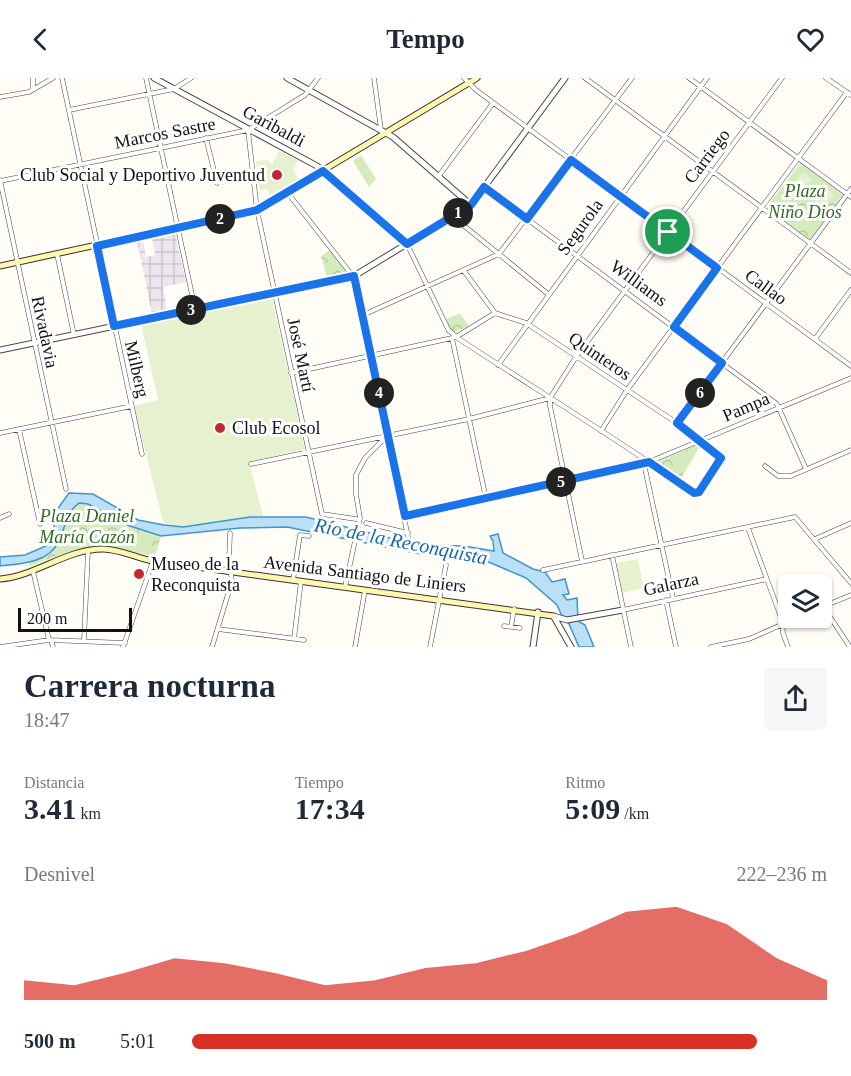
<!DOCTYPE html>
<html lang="es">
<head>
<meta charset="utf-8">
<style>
	body { margin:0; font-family:Georgia,serif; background:#f6f6f7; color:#1f2937; height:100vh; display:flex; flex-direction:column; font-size:22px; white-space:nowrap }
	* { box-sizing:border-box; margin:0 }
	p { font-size:20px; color:#747a83 }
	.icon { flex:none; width:33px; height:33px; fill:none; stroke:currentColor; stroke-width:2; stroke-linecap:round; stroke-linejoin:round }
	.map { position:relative; height:569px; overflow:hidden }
	.sheet { display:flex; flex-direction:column; background:#fff; flex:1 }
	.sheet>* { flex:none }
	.tools { position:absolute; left:778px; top:496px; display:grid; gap:12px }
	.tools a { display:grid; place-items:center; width:54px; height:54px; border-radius:6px; background:#fff; box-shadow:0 2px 4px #0004; font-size:30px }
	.scale { position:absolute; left:18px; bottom:15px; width:114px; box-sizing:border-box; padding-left:6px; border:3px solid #111; border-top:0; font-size:16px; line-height:21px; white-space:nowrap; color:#111; -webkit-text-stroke:4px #fff; paint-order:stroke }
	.pin { position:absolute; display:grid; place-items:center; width:51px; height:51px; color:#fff; margin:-26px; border:3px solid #fff; border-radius:50%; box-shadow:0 2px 6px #0007 }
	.km { position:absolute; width:30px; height:30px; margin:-15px; border-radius:50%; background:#222; color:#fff; font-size:16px; line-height:30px; text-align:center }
	.round { display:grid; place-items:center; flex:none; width:63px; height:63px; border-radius:6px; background:#f6f6f7 }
	.head { display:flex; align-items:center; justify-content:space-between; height:102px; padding:0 24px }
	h1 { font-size:33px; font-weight:600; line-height:45px }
	.stats { display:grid; grid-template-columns:repeat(3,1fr); gap:9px; height:102px; padding:6px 24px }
	.stats div { display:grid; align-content:center }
	.stats b { font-size:30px; font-weight:600 }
	.stats small { font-size:16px; font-weight:400 }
	.stats p { font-size:16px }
	.chart { height:168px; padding:12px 24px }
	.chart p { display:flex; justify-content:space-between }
	.chart svg { width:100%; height:108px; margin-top:6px; fill:#d93025; opacity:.7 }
	ul { padding:0 24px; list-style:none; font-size:20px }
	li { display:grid; grid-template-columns:96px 72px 1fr; align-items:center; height:45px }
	li i { height:15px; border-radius:8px; background:#d93025 }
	header { display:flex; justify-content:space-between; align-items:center; height:78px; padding:0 24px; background:#fff; font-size:27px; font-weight:600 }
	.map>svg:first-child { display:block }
	.industrial { fill:url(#industrial-grid) }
	.grass { fill:#d5ebbd }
	.park { fill:url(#park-crowns) }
	.pitch { fill:#e6f2cf }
	.water { fill:#b9e0f7; stroke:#3f96cf; stroke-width:1.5 }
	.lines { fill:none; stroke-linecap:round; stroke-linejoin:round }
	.minor-casing { stroke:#444; stroke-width:5 }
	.tertiary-casing { stroke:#444; stroke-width:7 }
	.secondary-casing { stroke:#333; stroke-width:7 }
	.minor { stroke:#fff; stroke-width:4 }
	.tertiary { stroke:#fff; stroke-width:5 }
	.secondary { stroke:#fff6b0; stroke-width:5 }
	.route-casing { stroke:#fff; stroke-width:12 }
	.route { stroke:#1a73e8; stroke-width:8 }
	.poi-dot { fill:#c4262e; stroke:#fff; stroke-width:2 }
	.labels { text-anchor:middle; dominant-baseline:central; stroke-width:6; stroke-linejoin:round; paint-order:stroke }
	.street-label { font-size:18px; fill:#111; stroke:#fff }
	.poi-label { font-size:18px; fill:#111; stroke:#fff; text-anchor:start }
	.park-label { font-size:18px; font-style:italic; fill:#2f6b1f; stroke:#fff }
	.water-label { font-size:20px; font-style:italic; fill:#1768a6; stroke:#fff }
</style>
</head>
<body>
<header><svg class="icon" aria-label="back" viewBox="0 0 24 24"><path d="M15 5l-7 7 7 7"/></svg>Tempo<svg class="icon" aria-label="heart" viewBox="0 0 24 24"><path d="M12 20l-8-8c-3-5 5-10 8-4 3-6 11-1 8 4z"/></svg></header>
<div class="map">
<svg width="851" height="569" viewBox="0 0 851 569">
	<defs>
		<pattern id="industrial-grid" width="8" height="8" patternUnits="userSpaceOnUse" patternTransform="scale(1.5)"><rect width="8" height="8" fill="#eee6ef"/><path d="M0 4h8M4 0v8" fill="none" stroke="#cbc4cc"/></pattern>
		<pattern id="park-crowns" width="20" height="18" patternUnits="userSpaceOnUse" patternTransform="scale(1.5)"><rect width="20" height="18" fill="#d5ebbd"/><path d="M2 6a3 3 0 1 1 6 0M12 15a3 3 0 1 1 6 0" fill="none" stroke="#b6c8a1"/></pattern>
	</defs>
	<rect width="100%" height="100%" fill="#fffdf5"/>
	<path class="industrial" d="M175,155L186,204L163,209L167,233L152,236L137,163L143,162L146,179L155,177L152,160Z"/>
	<path class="grass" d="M361,77L376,101L369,109L353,83Z"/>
	<path class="park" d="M800,85L843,117L810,162L766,130Z
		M330,172L347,194V196L327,200L321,178Z
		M460,235L469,248L453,255L445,242Z
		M702,365L680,402L657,386V384Z
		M78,425C108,428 131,453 161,458L155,479L102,466L68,474L28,489L29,485C39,480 54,475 59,463C66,449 65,435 78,425Z"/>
	<path class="pitch" d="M279,73L298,82L293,92L299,101L270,118L267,111L260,112L256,83L268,82L272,87Z
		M803,94L812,101L799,117L790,111Z
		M825,110L834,117L821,133L813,126Z
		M272,220L305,371L249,384L263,438L183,449L164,447L134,328L158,322L141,246Z
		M638,481L644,510L622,515L616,485Z"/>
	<path class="water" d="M69,415L93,416L138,442L164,447L183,449L250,439H306L418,467L464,468L494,473L493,463L490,458L498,456L503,475L533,491L545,494L552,504L565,501L569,516L563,517L567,522L577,520L578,543L585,547L594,569H579L566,539L562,538L557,527L526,500L491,485L465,477L421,476L287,449L240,450L161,458L130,448L88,426L79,425C65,435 66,449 59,463C49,485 21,486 0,488V479L25,477L46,468L53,457L56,433Z"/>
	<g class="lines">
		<g class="minor-casing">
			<path id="minor" d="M33,0V11
				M62,0L142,376
				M146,0L195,231
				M374,0L381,52
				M464,0L476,12L851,288
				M585,0L851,195
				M689,0L851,119
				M826,0L851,17
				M0,19L29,14L53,0
				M69,32L174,11L191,0
				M248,52L257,132L322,436L356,441
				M206,60L217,105
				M438,99L493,25
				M0,102L66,411
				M0,103L248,52L305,17L318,0
				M484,109L777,326L806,391
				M287,114L355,201L408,459
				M452,138L548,216
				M407,166L449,253
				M57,176L74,257
				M464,193L495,235
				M363,237L499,176L632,0
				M452,260L486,421
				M815,261L851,212
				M498,287L707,0
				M291,295L452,260L456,259L495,235L526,245L677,345L721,382L699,414L694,415C616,360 535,311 456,259L450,253
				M677,345L851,111
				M19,351L40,446
				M601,353L627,312L847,14
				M0,355L132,328
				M251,386L469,341L550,320
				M644,386L673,520
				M765,388L778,398H791L851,372
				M405,438L639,388L851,300
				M0,440L9,436
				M366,445L408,455
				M748,450L782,542L783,555L788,569
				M815,461L851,445
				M612,477L631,569
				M582,483L550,328V320L576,279L782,0
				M543,492L795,439L851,505
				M33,493L49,562
				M293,502L300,457L309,458
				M345,509L360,440L356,416V397L365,380L387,358
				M666,522L676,569
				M823,528L850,569
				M822,529L851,517
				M623,532L767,501
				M504,548L520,550
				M511,549L514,531
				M218,551L304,562
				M294,561L301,503
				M51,562L53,569
				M84,562L88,473
				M0,569L49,562L125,565
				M123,569L153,483
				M212,569L232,503L229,483L230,455
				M355,569L365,512
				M430,569L446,487
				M711,569L749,561L797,540"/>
		</g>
		<g class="tertiary-casing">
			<path id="tertiary" d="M154,0L317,88L407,166
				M287,0L393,59L471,127
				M0,272L354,198L471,127L565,0
				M553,538L567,542L623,532
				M554,539L571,569
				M533,569L538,534"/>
		</g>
		<g class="secondary-casing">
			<path id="secondary" d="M0,188L257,132L477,0
				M0,501C36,498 66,471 103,471C119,471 137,480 153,483L553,538"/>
		</g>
		<use href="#minor" class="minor"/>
		<use href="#tertiary" class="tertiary"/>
		<use href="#secondary" class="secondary"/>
	</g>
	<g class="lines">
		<g class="route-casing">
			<path id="route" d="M571,82L717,190L674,249L722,285L677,345L721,380L699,414L694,415L649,384L405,438L354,198L114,248L97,168L257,132L323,93L407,166L471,127L484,109L527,141Z"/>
		</g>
		<use href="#route" class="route"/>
	</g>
	<g class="poi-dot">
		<circle cx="277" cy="97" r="6"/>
		<circle cx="220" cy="350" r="6"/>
		<circle cx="139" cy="496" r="6"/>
	</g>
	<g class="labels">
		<g class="street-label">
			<text transform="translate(274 48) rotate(28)">Garibaldi</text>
			<text transform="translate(165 55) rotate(-11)">Marcos Sastre</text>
			<text transform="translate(707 78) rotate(-53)">Carriego</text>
			<text transform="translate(580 149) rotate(-54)">Segurola</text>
			<text transform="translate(639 205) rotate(36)">Williams</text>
			<text transform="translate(766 209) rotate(36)">Callao</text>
			<text transform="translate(45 254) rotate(78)">Rivadavia</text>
			<text transform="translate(301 277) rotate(78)">José Martí</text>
			<text transform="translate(600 278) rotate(34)">Quinteros</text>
			<text transform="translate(137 291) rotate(77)">Milberg</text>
			<text transform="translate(746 329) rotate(-23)">Pampa</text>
			<text transform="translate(365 496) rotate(7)">Avenida Santiago de Liniers</text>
			<text transform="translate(671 506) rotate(-12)">Galarza</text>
		</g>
		<g class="poi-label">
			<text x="265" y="97" text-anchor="end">Club Social y Deportivo Juventud</text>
			<text x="232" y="350">Club Ecosol</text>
			<text x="151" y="486">Museo de la<tspan x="151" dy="21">Reconquista</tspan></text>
		</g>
		<g class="park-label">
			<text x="805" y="113">Plaza<tspan x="805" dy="21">Niño Dios</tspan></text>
			<text x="87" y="438">Plaza Daniel<tspan x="87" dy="21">María Cazón</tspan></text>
		</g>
		<g class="water-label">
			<text transform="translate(401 463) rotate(11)">Río de la Reconquista</text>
		</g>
	</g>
</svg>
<div class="tools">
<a><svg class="icon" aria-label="layers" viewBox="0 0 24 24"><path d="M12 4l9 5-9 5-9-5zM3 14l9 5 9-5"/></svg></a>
</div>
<div class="scale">200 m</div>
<div class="pin" style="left:668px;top:154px;background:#1e9e55"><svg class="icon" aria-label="arrive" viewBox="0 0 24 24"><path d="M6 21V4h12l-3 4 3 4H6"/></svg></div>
<b class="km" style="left:458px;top:135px">1</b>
<b class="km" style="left:220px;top:141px">2</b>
<b class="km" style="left:191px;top:232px">3</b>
<b class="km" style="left:379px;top:315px">4</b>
<b class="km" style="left:561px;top:404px">5</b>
<b class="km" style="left:700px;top:315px">6</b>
</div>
<section class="sheet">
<div class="head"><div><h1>Carrera nocturna</h1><p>18:47</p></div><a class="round"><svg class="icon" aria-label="share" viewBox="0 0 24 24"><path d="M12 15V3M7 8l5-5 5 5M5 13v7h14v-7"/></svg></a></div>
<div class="stats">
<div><p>Distancia</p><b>3.41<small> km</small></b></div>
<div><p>Tiempo</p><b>17:34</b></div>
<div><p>Ritmo</p><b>5:09<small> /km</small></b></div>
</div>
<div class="chart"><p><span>Desnivel</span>222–236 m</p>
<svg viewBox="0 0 160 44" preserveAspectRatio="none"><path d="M0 44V36L10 38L20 33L30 27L40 29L50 33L60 38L70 36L80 31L90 29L100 24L110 17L120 8L130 6L140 13L150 27L160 36V44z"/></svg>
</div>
<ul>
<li><b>500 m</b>5:01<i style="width:89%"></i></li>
</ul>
</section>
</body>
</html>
